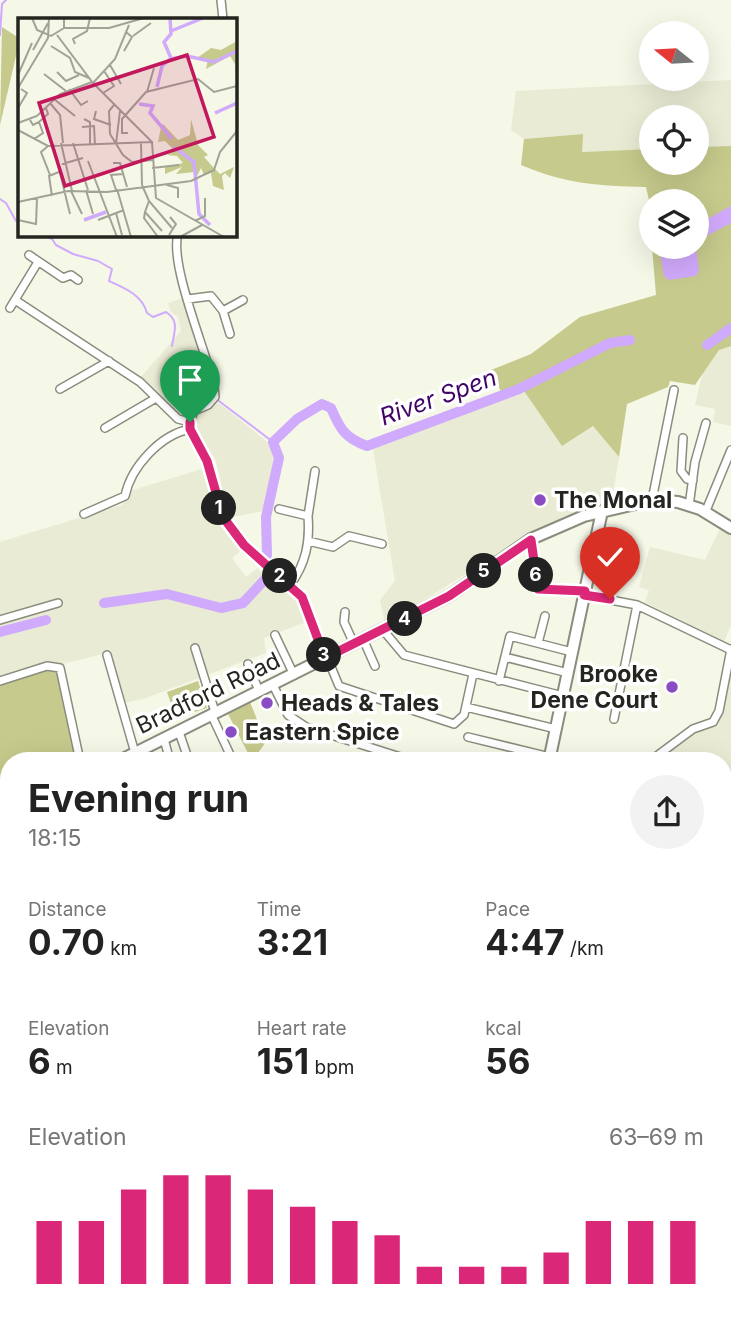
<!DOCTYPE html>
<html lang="en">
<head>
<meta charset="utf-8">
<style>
	body { margin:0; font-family:Inter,sans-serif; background:#f2f2f2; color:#222; height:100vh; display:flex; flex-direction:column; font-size:26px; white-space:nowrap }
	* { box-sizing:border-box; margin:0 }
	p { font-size:23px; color:#767676 }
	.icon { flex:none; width:38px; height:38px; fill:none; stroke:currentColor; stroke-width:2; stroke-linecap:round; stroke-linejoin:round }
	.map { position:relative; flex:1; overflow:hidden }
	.drawer { position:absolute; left:0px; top:752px; width:732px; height:569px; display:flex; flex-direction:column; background:#fff; border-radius:28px 28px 0 0; box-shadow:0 7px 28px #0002 }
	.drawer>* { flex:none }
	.needle { width:46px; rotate:288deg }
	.buttons { position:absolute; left:639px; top:21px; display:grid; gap:14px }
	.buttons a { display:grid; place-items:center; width:70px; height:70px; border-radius:50%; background:#fff; box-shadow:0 7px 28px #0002; font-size:35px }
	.pin { position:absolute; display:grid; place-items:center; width:60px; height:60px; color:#fff; margin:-72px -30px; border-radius:50% 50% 50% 0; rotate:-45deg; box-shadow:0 0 7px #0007 }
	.pin .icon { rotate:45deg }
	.km { position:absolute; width:35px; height:35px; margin:-18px; border-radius:50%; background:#222; color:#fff; font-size:19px; line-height:35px; text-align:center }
	.round { display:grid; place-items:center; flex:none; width:74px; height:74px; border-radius:37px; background:#f2f2f2 }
	.overview { display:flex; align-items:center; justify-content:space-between; height:119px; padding:0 28px }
	h1 { font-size:38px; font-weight:700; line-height:52px }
	.stats { display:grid; grid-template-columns:repeat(3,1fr); gap:10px; height:119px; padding:7px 28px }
	.stats div { display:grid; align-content:center }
	.stats b { font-size:35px; font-weight:700 }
	.stats small { font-size:19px; font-weight:400 }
	.stats p { font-size:19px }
	.chart { height:196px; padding:14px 28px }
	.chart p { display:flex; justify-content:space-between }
	.chart svg { width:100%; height:126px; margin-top:7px; stroke:#db2777; stroke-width:6 }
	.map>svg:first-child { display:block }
	.built { fill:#e9ebd4 }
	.green { fill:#c6ca8c }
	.water { fill:#d0aafc }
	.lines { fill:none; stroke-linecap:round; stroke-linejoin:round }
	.stream { stroke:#d0aafc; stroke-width:2 }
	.river { stroke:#d0aafc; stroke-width:10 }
	.street-casing { stroke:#8a8c7e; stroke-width:10 }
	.secondary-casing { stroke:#8a8c7e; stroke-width:14 }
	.primary-casing { stroke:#8a8c7e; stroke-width:14 }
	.street { stroke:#fff; stroke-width:7 }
	.secondary { stroke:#fff; stroke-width:10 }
	.primary { stroke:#fff; stroke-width:10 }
	.route-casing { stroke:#fff; stroke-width:14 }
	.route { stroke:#db2777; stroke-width:9 }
	.poi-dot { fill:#894cc2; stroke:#fff; stroke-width:2.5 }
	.labels { text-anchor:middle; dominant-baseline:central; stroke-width:7; stroke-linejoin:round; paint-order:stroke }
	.poi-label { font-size:23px; font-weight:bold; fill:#252520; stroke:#fff; text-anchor:start }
	.street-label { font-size:23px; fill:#252520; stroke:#fff }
	.water-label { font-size:24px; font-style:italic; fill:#400467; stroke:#fff }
	.inset-river { fill:none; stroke:#d0aafc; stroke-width:3.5 }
	.inset-road { fill:none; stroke:#a2a397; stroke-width:2 }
	.view { fill:#c2185b; fill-opacity:0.15; stroke:#c2185b; stroke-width:3.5 }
	.inset-edge { fill:none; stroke:#252520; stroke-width:3.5 }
</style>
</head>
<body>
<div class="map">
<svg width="731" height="1320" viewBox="0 0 731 1320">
	<rect width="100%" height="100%" fill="#f5f7e7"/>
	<path class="built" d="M731,80V146L697,147L696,117H651V149L581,152L583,134L524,139L511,130L516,91Z
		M183,298L211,386L210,396L205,403L180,415L141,377L181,331L178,317L171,312L168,303Z
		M731,346V426L713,422L715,409L695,405L703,371L719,350Z
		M524,391L562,446L593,426L619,457L611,505H593L541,528L385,624L380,600L395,581L373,449Z
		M219,403L270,444L274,460L263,511L232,517L226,506L216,461L195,426L196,417Z
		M202,469L213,507L243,549L232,558L246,577L258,568L261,573L274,576L298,598L306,622L264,638L266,653L143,699L124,703L111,652L0,679V542L122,505L130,491Z
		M720,528L731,535V625L724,642L645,602L649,590L639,587L650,547L705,560Z
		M731,667V793H723V761H657L682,740L717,721L725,704Z
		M0,1263L9,1273V1312L42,1313L47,1320H0Z
		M543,1313V1312L597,1313L596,1320L542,1319Z"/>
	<path class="green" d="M2,27L19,38V43L0,125Z
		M583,134L582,152L651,149V163H696L697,147L731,146V346L719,350L695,385L670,381L668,387L627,404L619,457L593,426L562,446L524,391L504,398L491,370L531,354L580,317L656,295L652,247H696V201H651V209L646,187C599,186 565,184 521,165L524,139Z
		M46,671H58L76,761H9V806L0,810V685Z
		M198,681L207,708L176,718L167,692Z
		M250,702L266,742L252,761L228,714Z
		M0,900L9,932L4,965L0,947Z"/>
	<path class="water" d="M731,206V223L697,241L698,224Z
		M663,247H696L699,271L696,276L669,280L664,276L659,248Z"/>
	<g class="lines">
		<path class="stream" d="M0,35L2,4L6,0
			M0,199L6,203L16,221L19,220
			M41,234L52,239L56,245L73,254L98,261L112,269L109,281C125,288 142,295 147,313L153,317L166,312C180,321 174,332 172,346
			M219,401L273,442"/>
		<path class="river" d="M707,345L731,328
			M267,555L266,517L279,458L273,442L297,419L322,404L331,408C340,429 345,438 367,446L519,389L610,343L630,340
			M104,603L167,594L221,608L243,603L269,575
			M0,632L46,620"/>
		<g class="street-casing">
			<path id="street" d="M221,0L223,19
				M178,234C169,264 206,351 214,386L215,397L208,405L194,411L190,422
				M29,255L63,278L71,275L78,280
				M188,299L211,296L223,311L230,334
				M15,300L140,382L178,419L190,422
				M10,308L38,262
				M223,311L243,300
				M60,389L109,361
				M190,422V429L207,462L223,517L244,545L302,597L339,686L454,724L464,715L473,674
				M105,428L156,398
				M683,438L681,471L687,479L693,480
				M652,500L674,390
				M689,506L695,462L706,423
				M279,509L308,516C310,542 306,564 290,585
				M705,513L731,450
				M84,514L125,496C131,467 160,435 190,429
				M308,516L315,471
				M531,539L538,589L585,591
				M308,541L333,547L349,536L382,544
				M584,595L637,605L731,650
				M345,612L344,622L354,644
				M0,620L58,603
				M383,630L404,655L563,696
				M275,635L294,675
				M363,639L375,666
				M538,643L545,616
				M195,648L215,712
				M107,655L135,753
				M505,657L568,673
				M248,664L259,691
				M0,681L47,666L60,668L80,761
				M499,681L510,636L572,652
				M273,685L288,715L306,727L413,761
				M466,707L556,729
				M211,714L233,761
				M614,719L637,605
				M179,732L189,761
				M468,737L550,757
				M164,739L170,761
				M375,761L378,750
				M650,761L693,729L713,722L719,711L731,649
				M723,820L731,821
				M723,884L731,857
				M731,1008L727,1020L731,1037
				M0,1039H9
				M2,1069L3,1072L9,1070
				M726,1069L730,1112
				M723,1160H731
				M723,1193H731
				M723,1222L731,1221
				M723,1275H731
				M134,1312L137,1320
				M428,1312L523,1320
				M297,1320V1312
				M332,1320V1312"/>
		</g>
		<g class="secondary-casing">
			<path id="secondary" d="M549,761L602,511
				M0,1180L9,1194
				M73,1312L76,1320
				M366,1312L367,1320"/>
		</g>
		<g class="primary-casing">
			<path id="primary" d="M119,761L449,596L531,539L584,516L652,500L678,502L700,509L731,528
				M0,820L9,816"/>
		</g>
		<use href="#street" class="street"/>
		<use href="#secondary" class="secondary"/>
		<use href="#primary" class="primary"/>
	</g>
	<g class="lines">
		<g class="route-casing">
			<path id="route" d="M190,422V429L207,461L223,517L244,545L302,597L325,658L449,596L531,540L538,589L585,591L584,595L610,599"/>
		</g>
		<use href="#route" class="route"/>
	</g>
	<g class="poi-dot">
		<circle cx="540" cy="500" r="7"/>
		<circle cx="672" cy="687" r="7"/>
		<circle cx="267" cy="703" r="7"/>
		<circle cx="231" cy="732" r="7"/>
	</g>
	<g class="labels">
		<g class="poi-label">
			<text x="554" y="500">The Monal</text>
			<text x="658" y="674" text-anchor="end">Brooke<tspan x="658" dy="26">Dene Court</tspan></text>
			<text x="281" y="703">Heads &amp; Tales</text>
			<text x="245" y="732">Eastern Spice</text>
		</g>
		<g class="street-label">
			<text transform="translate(208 693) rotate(-26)">Bradford Road</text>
		</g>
		<g class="water-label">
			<text transform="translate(438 397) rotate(-20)">River Spen</text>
		</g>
	</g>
	<g transform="translate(18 18)">
		<rect width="219" height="219" fill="#f5f7e7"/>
		<path d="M219,23V49L212,38L188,51L190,41L179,40L193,30L203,32ZM173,101L180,127L190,137L186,139L195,149L202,156L216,149L212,160L207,155L204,158L206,172L195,168L193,155L186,157L183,150L178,160L176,154L158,156L164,149L147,156V149L165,145L159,138L149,137L157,133L147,123L140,124L143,109L145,106L160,122L172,117Z" fill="#c6ca8c"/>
		<path class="inset-river" d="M153,13L185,0M152,41L169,38L196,44L219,33M139,69L144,48L153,40L146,24L153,16L152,0M121,86L135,88L132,95L154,121M197,95L219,85M156,129L176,144L181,196L192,207M66,202L88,194"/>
		<path class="inset-road" d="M14,0L19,12L33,18L46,10V0M46,10H91L126,0M39,17L75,65L134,124L138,180L206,219M115,18L133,5M57,26L55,21L69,13L72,0M33,28L52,40L57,54L71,60M15,32L30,5M106,33L114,19L108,14M92,47L103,66M39,54L48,63L61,57M26,56L48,73M0,57L14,25M75,65L97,41L111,7M0,70L30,20L31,0M51,71L63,87L70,83M129,74L136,50M85,75L96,68L86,53M36,81L57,98M32,85L42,97L45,125M96,87L91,93L92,116L105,137L114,144L135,142M0,90L9,75L3,71M78,93L76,101L93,107M66,101L72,104V127M12,102L15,107L21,104L30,96L28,90M0,105L19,98L42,76L74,64M64,109L76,108L77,127M0,112L30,128L134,124M110,115H104V101L128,74L180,61L196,74L219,68M16,121L25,115L21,104M43,125L54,173M55,125L70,172M123,125L124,167M35,126L52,196M98,126L102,93M30,128L23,134L32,157M70,143L99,219M95,145H102L109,169M44,146L65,140M134,150L161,147M124,167L131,183L154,210M149,167L160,170V180M99,171L113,219M68,172L75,196M98,172L93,157L105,156M53,173L64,196M34,178L31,158L41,154M131,183L127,194L144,213M0,184L50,173L89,174L173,163L196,152L202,134L219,113M127,194L126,200L140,219M98,195L104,217M0,202L18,206L19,180M80,202L106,192M177,203L187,198V180M151,217L158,206L152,199M162,219L184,207"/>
		<path class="view" d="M169,37L196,119L47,168L21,85Z"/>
		<rect width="219" height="219" class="inset-edge"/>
	</g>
</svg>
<div class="buttons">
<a><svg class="needle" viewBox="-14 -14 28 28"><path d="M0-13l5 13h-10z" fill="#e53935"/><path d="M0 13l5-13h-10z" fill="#767676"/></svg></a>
<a><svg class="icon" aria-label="locate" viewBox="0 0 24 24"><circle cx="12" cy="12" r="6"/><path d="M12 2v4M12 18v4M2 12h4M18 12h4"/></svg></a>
<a><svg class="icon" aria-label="layers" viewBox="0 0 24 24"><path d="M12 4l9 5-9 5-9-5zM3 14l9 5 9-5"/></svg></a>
</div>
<div class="pin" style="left:190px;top:422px;background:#1e9e55"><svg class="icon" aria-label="arrive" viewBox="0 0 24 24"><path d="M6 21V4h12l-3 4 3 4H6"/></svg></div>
<div class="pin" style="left:610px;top:599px;background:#d93025"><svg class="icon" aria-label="check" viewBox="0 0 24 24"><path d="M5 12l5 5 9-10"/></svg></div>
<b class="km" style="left:219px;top:508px">1</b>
<b class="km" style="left:280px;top:576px">2</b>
<b class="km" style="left:324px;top:655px">3</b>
<b class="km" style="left:405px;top:619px">4</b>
<b class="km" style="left:484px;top:571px">5</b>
<b class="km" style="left:536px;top:575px">6</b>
<section class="drawer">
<div class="overview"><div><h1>Evening run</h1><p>18:15</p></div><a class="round"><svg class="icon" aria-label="share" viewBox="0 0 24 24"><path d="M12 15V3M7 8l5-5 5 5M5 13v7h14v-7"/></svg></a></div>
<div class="stats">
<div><p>Distance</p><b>0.70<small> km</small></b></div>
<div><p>Time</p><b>3:21</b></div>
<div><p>Pace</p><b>4:47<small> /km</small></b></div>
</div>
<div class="stats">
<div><p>Elevation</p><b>6<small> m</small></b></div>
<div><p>Heart rate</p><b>151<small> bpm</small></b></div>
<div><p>kcal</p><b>56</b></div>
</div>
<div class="chart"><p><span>Elevation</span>63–69 m</p>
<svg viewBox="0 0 160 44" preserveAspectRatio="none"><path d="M5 44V22M15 44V22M25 44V11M35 44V6M45 44V6M55 44V11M65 44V17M75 44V22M85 44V27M95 44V38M105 44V38M115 44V38M125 44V33M135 44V22M145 44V22M155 44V22"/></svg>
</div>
</section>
</div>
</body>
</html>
